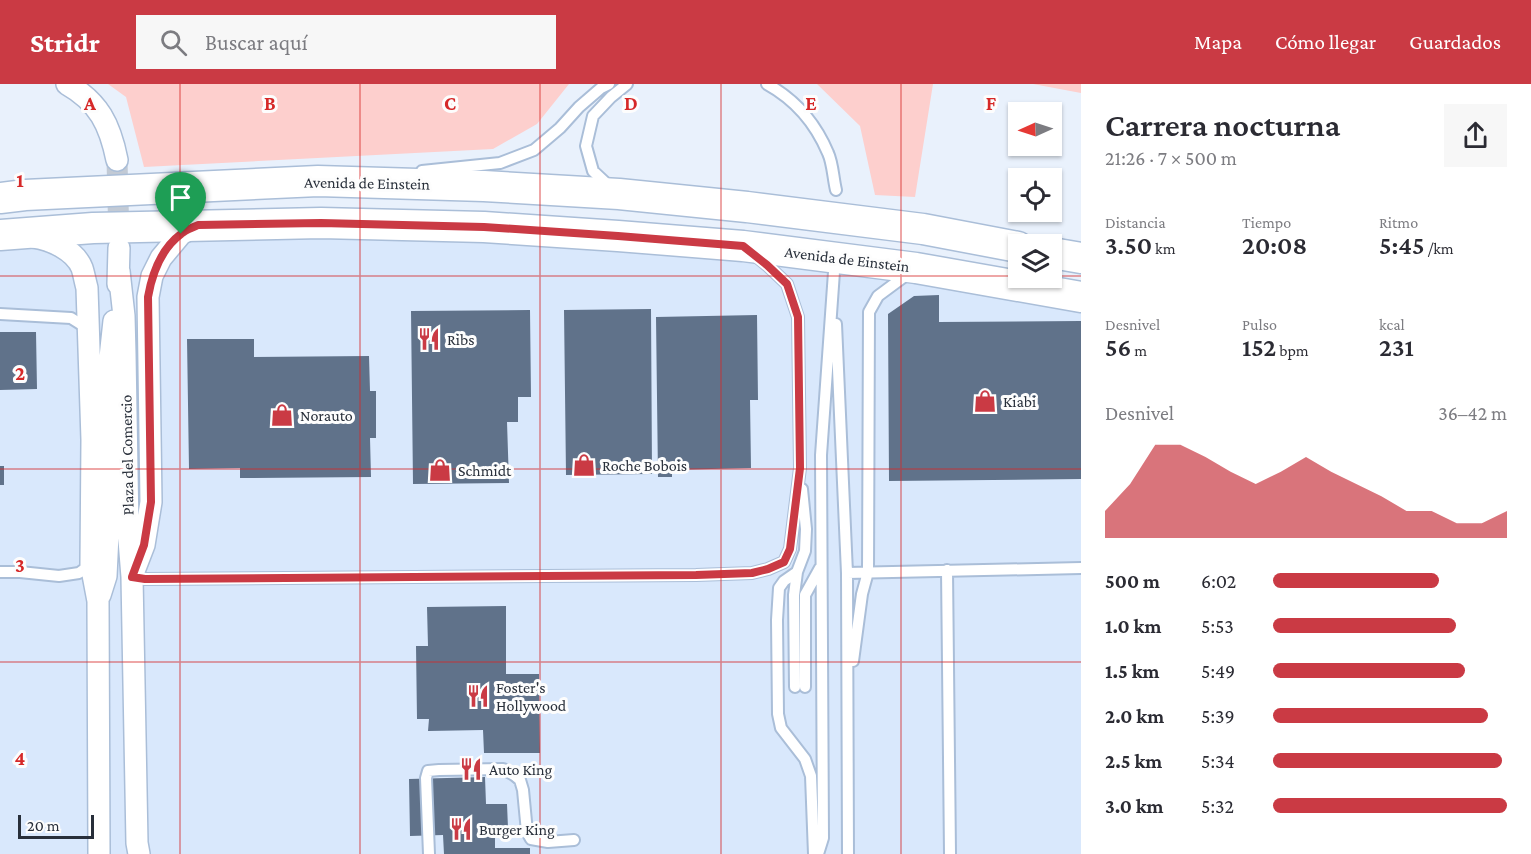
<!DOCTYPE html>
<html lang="es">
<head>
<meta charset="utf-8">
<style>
	body { margin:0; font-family:"Crimson Pro",serif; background:#f7f7f7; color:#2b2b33; height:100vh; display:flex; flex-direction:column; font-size:22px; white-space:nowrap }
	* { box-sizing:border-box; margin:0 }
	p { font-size:20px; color:#7c7c81 }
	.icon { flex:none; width:33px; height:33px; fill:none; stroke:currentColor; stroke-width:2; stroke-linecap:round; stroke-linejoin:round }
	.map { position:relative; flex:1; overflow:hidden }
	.side { display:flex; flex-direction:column; background:#fff; width:450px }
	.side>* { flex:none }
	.needle { width:39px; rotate:267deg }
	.buttons { position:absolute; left:1008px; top:18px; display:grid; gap:12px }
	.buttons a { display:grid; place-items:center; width:54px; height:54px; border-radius:0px; background:#fff; box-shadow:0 2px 4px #0004; font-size:30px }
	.scale { position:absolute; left:18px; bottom:15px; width:76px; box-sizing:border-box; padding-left:6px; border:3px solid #282f3a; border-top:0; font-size:16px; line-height:21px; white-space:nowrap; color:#282f3a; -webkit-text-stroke:4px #fdfdfd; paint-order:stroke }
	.pin { position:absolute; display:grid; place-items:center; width:51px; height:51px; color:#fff; margin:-62px -26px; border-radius:50% 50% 50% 0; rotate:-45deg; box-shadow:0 0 6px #0007 }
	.pin .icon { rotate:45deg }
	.round { display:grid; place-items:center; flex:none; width:63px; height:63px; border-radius:0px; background:#f7f7f7 }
	.headline { display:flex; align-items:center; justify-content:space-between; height:102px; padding:0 24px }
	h1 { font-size:33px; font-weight:600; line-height:45px }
	.figures { display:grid; grid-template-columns:repeat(3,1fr); gap:9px; height:102px; padding:6px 24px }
	.figures div { display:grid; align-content:center }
	.figures b { font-size:26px; font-weight:600 }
	.figures small { font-size:16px; font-weight:400 }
	.figures p { font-size:16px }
	.chart { height:168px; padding:12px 24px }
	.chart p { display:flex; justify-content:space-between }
	.chart svg { width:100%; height:108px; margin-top:6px; fill:#ca3a44; opacity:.7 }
	ul { padding:0 24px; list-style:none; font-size:20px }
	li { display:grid; grid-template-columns:96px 72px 1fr; align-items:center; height:45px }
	li i { height:15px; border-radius:8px; background:#ca3a44 }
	header { display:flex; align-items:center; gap:36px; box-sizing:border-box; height:84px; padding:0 30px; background:#ca3a44; color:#fff }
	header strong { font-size:28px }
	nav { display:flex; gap:33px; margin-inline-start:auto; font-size:21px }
	.search { width:420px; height:54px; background:#f7f7f7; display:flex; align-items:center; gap:15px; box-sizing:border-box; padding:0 21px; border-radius:0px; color:#7c7c81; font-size:22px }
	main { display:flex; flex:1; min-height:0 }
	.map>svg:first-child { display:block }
	.built { fill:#d9e8fc }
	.green { fill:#fdcfcd }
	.building { fill:#60728a }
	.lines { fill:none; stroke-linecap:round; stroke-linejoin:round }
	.street-tunnel { stroke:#c2cad5; stroke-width:21; stroke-dasharray:21 10; stroke-linecap:butt }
	.lane-casing { stroke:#aabed8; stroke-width:14 }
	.street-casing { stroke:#aabed8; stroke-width:24 }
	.secondary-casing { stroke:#aabed8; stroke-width:33 }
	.lane { stroke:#fff; stroke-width:10 }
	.street { stroke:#fff; stroke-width:21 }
	.secondary { stroke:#fff; stroke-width:30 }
	.route-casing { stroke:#fff; stroke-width:12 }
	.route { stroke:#ca3a44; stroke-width:8 }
	.grid { fill:none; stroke:#d62828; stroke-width:1.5; stroke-opacity:0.55 }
	.labels { text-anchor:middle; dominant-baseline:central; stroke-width:6; stroke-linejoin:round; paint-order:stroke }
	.street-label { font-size:16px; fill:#282f3a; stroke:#fdfdfd }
	.poi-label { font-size:16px; fill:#282f3a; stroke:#fdfdfd; text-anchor:start }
	.grid-label { font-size:20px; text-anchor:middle; font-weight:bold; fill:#d62828; stroke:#fdfdfd; stroke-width:6; stroke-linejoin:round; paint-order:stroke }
</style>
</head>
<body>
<header>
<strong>Stridr</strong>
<div class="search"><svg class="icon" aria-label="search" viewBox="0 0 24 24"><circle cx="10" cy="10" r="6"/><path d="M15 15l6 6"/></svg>Buscar aquí</div>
<nav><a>Mapa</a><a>Cómo llegar</a><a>Guardados</a></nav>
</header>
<main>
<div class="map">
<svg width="1081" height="770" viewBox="0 0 1081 770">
	<rect width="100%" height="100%" fill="#e9f1fc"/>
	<path class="built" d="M484,143L1081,213V770H0V151Z"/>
	<path class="green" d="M108,0H569L537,40L493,65L144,83L126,13Z
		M817,0H933L915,113L875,111L860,42Z
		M1033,0H1081V9Z"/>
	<path class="building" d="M939,211V238L1081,237V395L889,397L888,230L914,212Z
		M651,225L652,390L566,391L564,226Z
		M530,226L531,313H518V338H507L509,399L413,400L411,227Z
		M757,231L758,316H750L751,384L672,386V393H658L656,233Z
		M0,248H36L37,305L0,306Z
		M187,255H254V273L369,272L370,307H376V354H370L371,393L240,394V384L189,385Z
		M0,382H4V401H0Z
		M506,522V590H539L540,669H484L483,646L428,647L429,635H417L416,562H428L427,523Z
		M485,693L486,720H507L508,744H495V764H530V770H444L443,751L410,752L409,695Z"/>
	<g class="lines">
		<path class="street-tunnel" d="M117,76L119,157"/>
		<g class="lane-casing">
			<path id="lane" d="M767,0C796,16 815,38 828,69C833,80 833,94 836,106
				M422,87L500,79L534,66L560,44L579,23L601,4L609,0
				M609,102L593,87L586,62L593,32L611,13L627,0
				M0,230L71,234L87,244
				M836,240L847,489L848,770
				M947,486L950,770
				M0,488H20L59,492L79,489L91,480
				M797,488L784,497L779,504L777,536L778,630L781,644L805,675L811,692L814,770
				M847,489L1081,484
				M132,493L145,495L696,491L752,489L768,485L784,478L790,465L800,384L798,233L787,200L767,181L756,172
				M853,577L862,510L868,488L869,228L878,212L909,189
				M795,603L794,511L797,488L805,467L806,445L802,405
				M805,603V511L820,484
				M429,770L426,694L428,687L439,686L503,685L514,691L520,696L523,706L527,748L531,755L548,758L574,756
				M818,770L823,754L821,371L834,188"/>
		</g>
		<g class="street-casing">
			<path id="street" d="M67,0C99,18 110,41 117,76
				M33,153C50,155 75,166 82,184C84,190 85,197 87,204L92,356L91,480L98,517L99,770
				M119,187L124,232L125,270L128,444L132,493L137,759L139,770
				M118,200L119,164
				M134,487L144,461L151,418L148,213L152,192L161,174L181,150L198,141
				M100,511L106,492L108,451V292L114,237"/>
		</g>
		<g class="secondary-casing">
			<path id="secondary" d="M0,114L25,111L318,97L484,102L619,110L747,123L923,145L1018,163
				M0,151L93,144L321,139L484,143L618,152L743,162L916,184L1081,213
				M1052,169L1081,174"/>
		</g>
		<use href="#lane" class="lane"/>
		<use href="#street" class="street"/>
		<use href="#secondary" class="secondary"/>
	</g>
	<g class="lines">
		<g class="route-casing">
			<path id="route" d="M321,139L484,143L618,152L743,162L767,181L787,200L798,233L800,384L790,465L784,478L768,485L752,489L696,491L145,495L132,493L144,461L151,418L148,213C152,190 161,165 181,150C185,146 192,144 198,141Z"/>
		</g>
		<use href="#route" class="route"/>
	</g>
	<path class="grid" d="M180,0V770M360,0V770M540,0V770M721,0V770M901,0V770M0,192H1018M1052,192H1081M0,385H1081M0,578H1081"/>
	<defs>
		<g id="restaurant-bare" transform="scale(1.8)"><path d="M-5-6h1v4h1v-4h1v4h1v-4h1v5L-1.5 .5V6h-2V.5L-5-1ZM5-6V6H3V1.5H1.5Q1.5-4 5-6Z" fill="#ca3a44" stroke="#fdfdfd" stroke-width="2.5" paint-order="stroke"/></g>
		<g id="shop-bare" transform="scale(1.8)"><path d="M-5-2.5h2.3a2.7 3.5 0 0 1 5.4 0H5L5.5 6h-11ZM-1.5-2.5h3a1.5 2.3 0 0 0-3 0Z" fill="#ca3a44" stroke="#fdfdfd" stroke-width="2.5" paint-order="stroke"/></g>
	</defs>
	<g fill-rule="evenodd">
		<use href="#restaurant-bare" x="429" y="255"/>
		<use href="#shop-bare" x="985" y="317"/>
		<use href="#shop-bare" x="282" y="331"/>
		<use href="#shop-bare" x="584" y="381"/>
		<use href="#shop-bare" x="440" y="386"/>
		<use href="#restaurant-bare" x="478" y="612"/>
		<use href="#restaurant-bare" x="471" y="685"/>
		<use href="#restaurant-bare" x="461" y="745"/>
	</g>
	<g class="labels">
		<g class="street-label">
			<text transform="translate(367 99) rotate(1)">Avenida de Einstein</text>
			<text transform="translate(847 175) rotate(7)">Avenida de Einstein</text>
			<text transform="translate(127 371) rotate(-91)">Plaza del Comercio</text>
		</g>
		<g class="poi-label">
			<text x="447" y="255">Ribs</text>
			<text x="1003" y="317">Kiabi</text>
			<text x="300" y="331">Norauto</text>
			<text x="602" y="381">Roche Bobois</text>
			<text x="458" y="386">Schmidt</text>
			<text x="496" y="603">Foster's<tspan x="496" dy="18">Hollywood</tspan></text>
			<text x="489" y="685">Auto King</text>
			<text x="479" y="745">Burger King</text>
		</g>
	</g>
	<g class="grid-label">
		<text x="90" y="26">A</text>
		<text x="270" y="26">B</text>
		<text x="450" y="26">C</text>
		<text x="631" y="26">D</text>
		<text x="811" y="26">E</text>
		<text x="991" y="26">F</text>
		<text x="20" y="103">1</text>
		<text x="20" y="296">2</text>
		<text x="20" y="488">3</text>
		<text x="20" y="681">4</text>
	</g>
</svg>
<div class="buttons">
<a><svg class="needle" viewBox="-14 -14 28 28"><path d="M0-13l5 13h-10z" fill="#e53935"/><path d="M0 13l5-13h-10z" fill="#7c7c81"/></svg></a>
<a><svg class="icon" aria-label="locate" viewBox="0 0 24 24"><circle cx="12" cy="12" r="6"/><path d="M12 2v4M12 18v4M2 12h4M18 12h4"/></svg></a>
<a><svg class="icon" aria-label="layers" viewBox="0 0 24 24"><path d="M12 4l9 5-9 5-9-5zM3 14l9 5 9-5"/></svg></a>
</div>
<div class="scale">20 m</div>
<div class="pin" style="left:181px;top:150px;background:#1e9e55"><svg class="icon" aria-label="arrive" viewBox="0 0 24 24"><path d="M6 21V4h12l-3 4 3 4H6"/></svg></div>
</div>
<section class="side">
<div class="headline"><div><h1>Carrera nocturna</h1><p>21:26 · 7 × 500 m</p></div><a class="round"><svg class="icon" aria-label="share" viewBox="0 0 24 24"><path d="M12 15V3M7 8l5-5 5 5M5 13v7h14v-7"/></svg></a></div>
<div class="figures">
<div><p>Distancia</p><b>3.50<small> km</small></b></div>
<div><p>Tiempo</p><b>20:08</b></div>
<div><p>Ritmo</p><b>5:45<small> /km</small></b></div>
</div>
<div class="figures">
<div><p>Desnivel</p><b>56<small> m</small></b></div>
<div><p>Pulso</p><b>152<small> bpm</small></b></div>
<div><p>kcal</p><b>231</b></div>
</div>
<div class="chart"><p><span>Desnivel</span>36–42 m</p>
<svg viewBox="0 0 160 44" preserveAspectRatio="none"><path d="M0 44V33L10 22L20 6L30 6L40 11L50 17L60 22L70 17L80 11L90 17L100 22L110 27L120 33L130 33L140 38L150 38L160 33V44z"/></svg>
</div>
<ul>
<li><b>500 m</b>6:02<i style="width:71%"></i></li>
<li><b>1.0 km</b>5:53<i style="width:78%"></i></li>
<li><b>1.5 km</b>5:49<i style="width:82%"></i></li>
<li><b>2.0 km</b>5:39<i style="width:92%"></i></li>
<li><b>2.5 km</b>5:34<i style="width:98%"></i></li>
<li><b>3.0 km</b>5:32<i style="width:100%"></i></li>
</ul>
</section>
</main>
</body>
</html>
